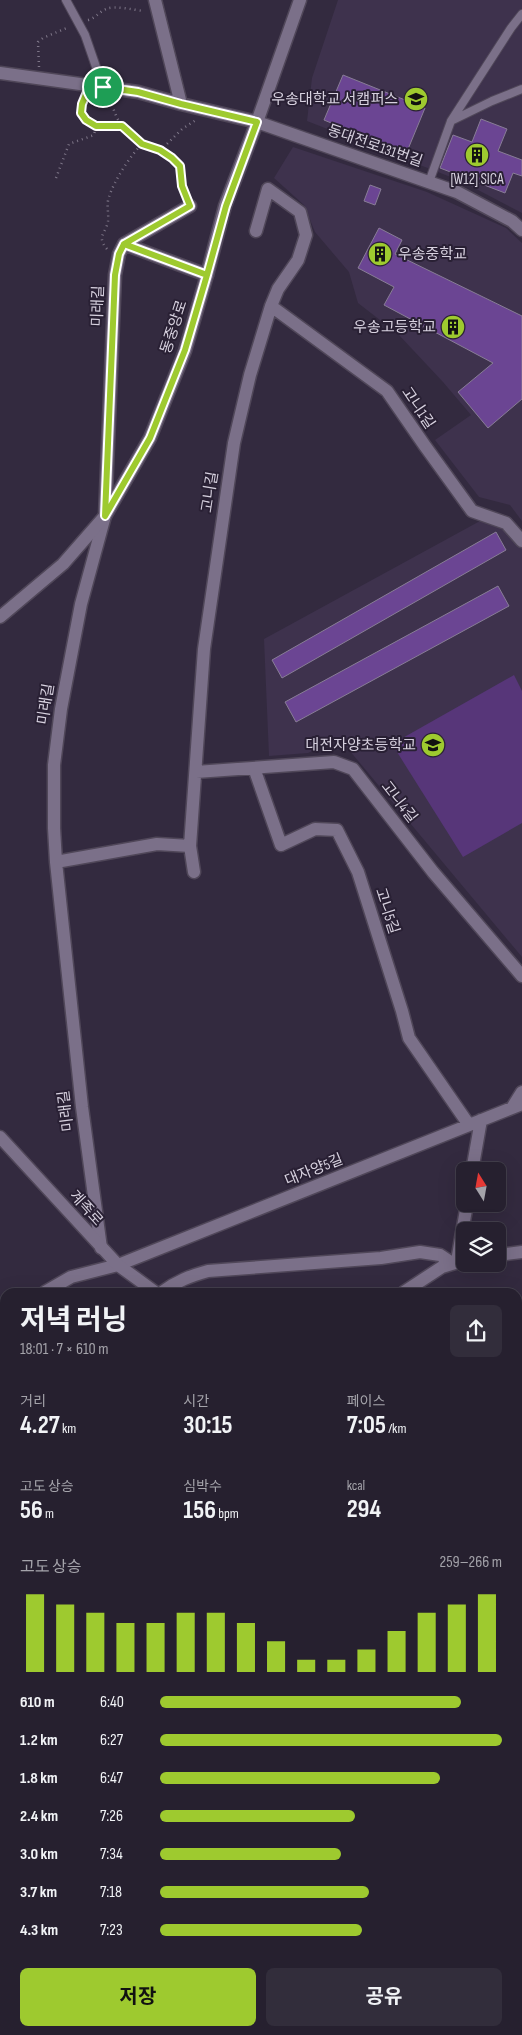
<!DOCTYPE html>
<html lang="ko">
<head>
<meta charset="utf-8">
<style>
	body { margin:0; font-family:"Sofia Sans Condensed","Noto Sans KR",sans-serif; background:#322d3b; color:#f1f3f6; height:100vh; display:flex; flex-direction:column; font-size:19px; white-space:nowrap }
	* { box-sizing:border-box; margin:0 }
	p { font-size:16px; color:#a4a3aa }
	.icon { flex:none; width:28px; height:28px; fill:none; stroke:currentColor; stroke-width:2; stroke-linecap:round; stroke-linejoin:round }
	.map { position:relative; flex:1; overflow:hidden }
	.panel { position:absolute; left:0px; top:1288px; width:522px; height:748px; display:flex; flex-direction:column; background:#26202f; border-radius:15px 15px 0 0; box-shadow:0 5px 20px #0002,0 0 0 1px #423e4b }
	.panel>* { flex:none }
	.needle { width:32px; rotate:349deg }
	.buttons { position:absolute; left:456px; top:1162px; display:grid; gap:10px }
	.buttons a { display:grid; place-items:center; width:50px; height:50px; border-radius:8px; background:#26202f; box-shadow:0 5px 20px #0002,0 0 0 1px #423e4b; font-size:25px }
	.pin { position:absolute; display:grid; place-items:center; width:42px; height:42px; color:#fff; margin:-21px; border:2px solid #fff; border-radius:50%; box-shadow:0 1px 5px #0007 }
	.round { display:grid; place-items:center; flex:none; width:52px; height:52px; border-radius:8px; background:#322d3b }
	.summary { display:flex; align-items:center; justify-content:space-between; height:85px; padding:0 20px }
	h1 { font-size:28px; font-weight:700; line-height:38px }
	.metrics { display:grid; grid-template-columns:repeat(3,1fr); gap:8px; height:85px; padding:5px 20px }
	.metrics div { display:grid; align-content:center }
	.metrics b { font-size:25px; font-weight:700 }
	.metrics small { font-size:14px; font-weight:400 }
	.metrics p { font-size:14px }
	.chart { height:140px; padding:10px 20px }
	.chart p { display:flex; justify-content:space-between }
	.chart svg { width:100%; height:90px; margin-top:5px; stroke:#9eca2f; stroke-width:6 }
	.cta { display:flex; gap:10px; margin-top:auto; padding:10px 20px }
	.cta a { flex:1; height:58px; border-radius:8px; background:#9eca2f; color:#111; font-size:20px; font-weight:700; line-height:58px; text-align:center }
	.cta a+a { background:#322d3b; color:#f1f3f6 }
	ul { padding:0 20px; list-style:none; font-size:16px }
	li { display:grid; grid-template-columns:80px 60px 1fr; align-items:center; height:38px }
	li i { height:12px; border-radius:6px; background:#9eca2f }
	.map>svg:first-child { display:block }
	.built { fill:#3e324d }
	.green { fill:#573679 }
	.water { fill:#25043e }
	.building { fill:#6b4593; stroke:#887d96 }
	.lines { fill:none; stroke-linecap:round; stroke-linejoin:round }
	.secondary-tunnel { stroke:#4c4357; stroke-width:12; stroke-dasharray:12 6; stroke-linecap:butt }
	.lane-casing { stroke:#504759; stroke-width:10 }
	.street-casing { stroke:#504759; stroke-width:15 }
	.secondary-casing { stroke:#504759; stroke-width:15 }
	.path { stroke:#7e7688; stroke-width:2.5; stroke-dasharray:1 4; stroke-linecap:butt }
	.lane { stroke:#7b7089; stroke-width:8 }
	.street { stroke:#7b7089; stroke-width:12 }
	.secondary { stroke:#7b7089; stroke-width:12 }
	.route-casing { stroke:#fff; stroke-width:10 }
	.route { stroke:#9eca2f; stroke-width:6 }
	.labels { text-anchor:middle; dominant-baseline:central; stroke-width:4; stroke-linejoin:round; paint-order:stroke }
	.poi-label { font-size:15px; fill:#d7d1df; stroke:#292034; text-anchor:end }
	.street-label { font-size:15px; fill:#d7d1df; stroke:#292034 }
</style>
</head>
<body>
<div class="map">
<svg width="522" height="2035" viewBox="0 0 522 2035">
	<rect width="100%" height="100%" fill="#332a3f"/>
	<path class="built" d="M338,0H522V213L461,181L307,121L312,78Z
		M293,147L427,192L506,228L522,243V521L510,505L479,497L435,440L471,415L443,382L398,334L358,303L349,272L315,232L304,205L274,178Z
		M480,521L504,529L522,548V957L339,738L308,753L269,756L264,639Z"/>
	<path class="green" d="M514,675L522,691V823L463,857L392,744Z"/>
	<path class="water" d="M0,1452L5,1463V1528L0,1519Z
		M265,2030H296L298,2035H267Z"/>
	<path class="building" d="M343,75L425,108L406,154L324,120Z
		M481,119L507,129L498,151L522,160V176L513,173L505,193L440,168L453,135L472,142Z
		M370,185L381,189L375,205L364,201Z
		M379,228L402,240L395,254L522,316V399L488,428L458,392L493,363L384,305L394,287L358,268Z
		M496,532L506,550L282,678L272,660Z
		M498,586L509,606L296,722L285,702Z"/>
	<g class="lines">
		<path class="secondary-tunnel" d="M518,1531L522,1534
			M518,1551L522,1554"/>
		<g class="lane-casing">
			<path id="lane" d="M66,0L85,35L103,87
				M451,121L492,101L522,89
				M429,182L451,121L511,28L522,14
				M0,1356L5,1353
				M518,2026L522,2023
				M452,2030L461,2035
				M359,2035L366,2030
				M505,2035L512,2030"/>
		</g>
		<g class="street-casing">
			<path id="street" d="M155,0L181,104
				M0,73L138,92L181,104L257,122L457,192L512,221L522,230
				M124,244L207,275
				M271,306L387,391L425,446L472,511L506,523L522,541
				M254,768L281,845L315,829L337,830L358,872L402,1011L409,1038L469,1125
				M196,772L334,762L353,769L433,872L522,976
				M56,862L157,844L190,846
				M194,872L190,846L204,649L234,443L250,375L271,306L278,289L298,260L306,235L300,212L268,189L256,231
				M512,1108L522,1092
				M472,1171L481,1120
				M101,1248L82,1107L56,862L54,828V765L61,709L81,604L105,516L115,275L119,254L124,244L190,206
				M498,1255L522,1252
				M457,1261L467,1204
				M45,1292L71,1277L118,1265L522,1104
				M162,1292C177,1281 190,1276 208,1271L381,1258L420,1252L440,1255L452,1263
				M404,1292L442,1267L465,1260
				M0,1318L5,1315
				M0,1399L5,1409
				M518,1404L522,1394
				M0,1622L5,1631
				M233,2030L235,2035
				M311,2030L312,2035"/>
		</g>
		<g class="secondary-casing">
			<path id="secondary" d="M0,617L63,564L105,516L150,438L185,351L207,275L225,206L257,122L300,0
				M0,1137L118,1265L155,1292
				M518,1516L522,1520
				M518,1576L522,1579
				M518,1678L522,1674
				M518,1819L522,1818
				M0,1849L5,1856
				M0,1901L5,1909
				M94,2030L97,2035
				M2,2035L10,2030"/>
		</g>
		<path class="path" d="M88,20C96,18 99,12 106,9C115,5 133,10 144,11
			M39,67L38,42L43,38L69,27
			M85,98C72,126 102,128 122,127
			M111,100C122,148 152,138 180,166L182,186L185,195
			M160,151L182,129L196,120
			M56,178L69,144L94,135L96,126
			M107,249C96,236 106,234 108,221C109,213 106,205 109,197C114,181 130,156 142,144
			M0,1510L5,1507
			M0,1552L5,1562
			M255,2030L257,2035"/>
		<use href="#lane" class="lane"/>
		<use href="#street" class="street"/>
		<use href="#secondary" class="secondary"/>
	</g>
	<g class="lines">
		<g class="route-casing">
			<path id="route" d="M103,87L90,85L82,104L81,113L86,120L96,126H122L142,144L160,150L172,158L180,166L182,186L190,206L124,244L207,275L185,350L150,438L105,516L115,275L119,254L124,244L207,275L226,206L257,122L181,104L138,92L103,87"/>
		</g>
		<use href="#route" class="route"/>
	</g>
	<defs>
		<g id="university-disc" transform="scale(1.25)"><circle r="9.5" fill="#9eca2f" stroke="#292034"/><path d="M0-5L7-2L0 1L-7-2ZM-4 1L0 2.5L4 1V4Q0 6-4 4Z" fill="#111"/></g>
		<g id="building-disc" transform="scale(1.25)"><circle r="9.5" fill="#9eca2f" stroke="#292034"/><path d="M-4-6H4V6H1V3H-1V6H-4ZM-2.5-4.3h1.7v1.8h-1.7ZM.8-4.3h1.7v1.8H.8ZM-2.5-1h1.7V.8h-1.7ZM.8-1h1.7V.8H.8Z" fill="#111"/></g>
		<g id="school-disc" transform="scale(1.25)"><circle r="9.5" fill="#9eca2f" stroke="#292034"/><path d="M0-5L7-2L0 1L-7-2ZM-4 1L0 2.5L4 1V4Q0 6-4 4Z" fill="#111"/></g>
	</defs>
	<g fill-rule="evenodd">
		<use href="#university-disc" x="416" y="99"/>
		<use href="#building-disc" x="477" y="155"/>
		<use href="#building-disc" x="380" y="254"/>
		<use href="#building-disc" x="453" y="327"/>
		<use href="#school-disc" x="433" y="745"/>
	</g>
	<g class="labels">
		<g class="poi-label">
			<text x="398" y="99">우송대학교 서캠퍼스</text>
			<text x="477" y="179" text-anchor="middle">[W12] SICA</text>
			<text x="398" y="254" text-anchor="start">우송중학교</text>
			<text x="436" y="327">우송고등학교</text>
			<text x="416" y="745">대전자양초등학교</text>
		</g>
		<g class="street-label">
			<text transform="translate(375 146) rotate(19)">동대전로131번길</text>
			<text transform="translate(98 306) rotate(-88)">미래길</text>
			<text transform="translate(174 327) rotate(-72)">동중앙로</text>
			<text transform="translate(418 408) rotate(56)">고니1길</text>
			<text transform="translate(210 492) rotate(-81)">고니길</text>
			<text transform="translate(46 704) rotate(-81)">미래길</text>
			<text transform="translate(399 802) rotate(52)">고니4길</text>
			<text transform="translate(387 911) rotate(72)">고니5길</text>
			<text transform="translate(66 1111) rotate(-97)">미래길</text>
			<text transform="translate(314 1170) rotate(-22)">대자양5길</text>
			<text transform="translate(86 1208) rotate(48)">계족로</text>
		</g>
	</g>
</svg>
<div class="buttons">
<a><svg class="needle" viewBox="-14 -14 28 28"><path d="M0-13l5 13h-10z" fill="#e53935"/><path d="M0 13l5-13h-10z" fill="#a4a3aa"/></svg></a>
<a><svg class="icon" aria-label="layers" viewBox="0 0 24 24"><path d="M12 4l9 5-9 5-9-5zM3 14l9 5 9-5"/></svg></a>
</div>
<div class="pin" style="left:103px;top:87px;background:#1e9e55"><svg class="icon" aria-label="arrive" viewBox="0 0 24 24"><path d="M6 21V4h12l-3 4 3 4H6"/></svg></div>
<section class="panel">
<div class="summary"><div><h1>저녁 러닝</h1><p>18:01 · 7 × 610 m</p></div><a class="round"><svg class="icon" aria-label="share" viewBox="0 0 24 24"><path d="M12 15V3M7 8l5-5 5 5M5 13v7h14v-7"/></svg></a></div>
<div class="metrics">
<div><p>거리</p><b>4.27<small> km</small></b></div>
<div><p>시간</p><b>30:15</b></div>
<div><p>페이스</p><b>7:05<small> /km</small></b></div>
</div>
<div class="metrics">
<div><p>고도 상승</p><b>56<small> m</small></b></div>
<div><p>심박수</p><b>156<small> bpm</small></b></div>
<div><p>kcal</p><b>294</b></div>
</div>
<div class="chart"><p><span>고도 상승</span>259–266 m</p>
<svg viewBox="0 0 160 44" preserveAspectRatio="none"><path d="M5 44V6M15 44V11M25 44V15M35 44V20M45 44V20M55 44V15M65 44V15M75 44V20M85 44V29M95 44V38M105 44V38M115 44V33M125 44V24M135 44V15M145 44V11M155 44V6"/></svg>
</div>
<ul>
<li><b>610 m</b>6:40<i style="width:88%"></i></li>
<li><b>1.2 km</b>6:27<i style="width:100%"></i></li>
<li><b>1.8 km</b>6:47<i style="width:82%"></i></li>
<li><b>2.4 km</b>7:26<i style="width:57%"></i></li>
<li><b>3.0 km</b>7:34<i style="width:53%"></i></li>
<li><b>3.7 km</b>7:18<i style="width:61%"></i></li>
<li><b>4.3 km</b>7:23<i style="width:59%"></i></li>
</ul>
<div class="cta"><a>저장</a><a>공유</a></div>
</section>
</div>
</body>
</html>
